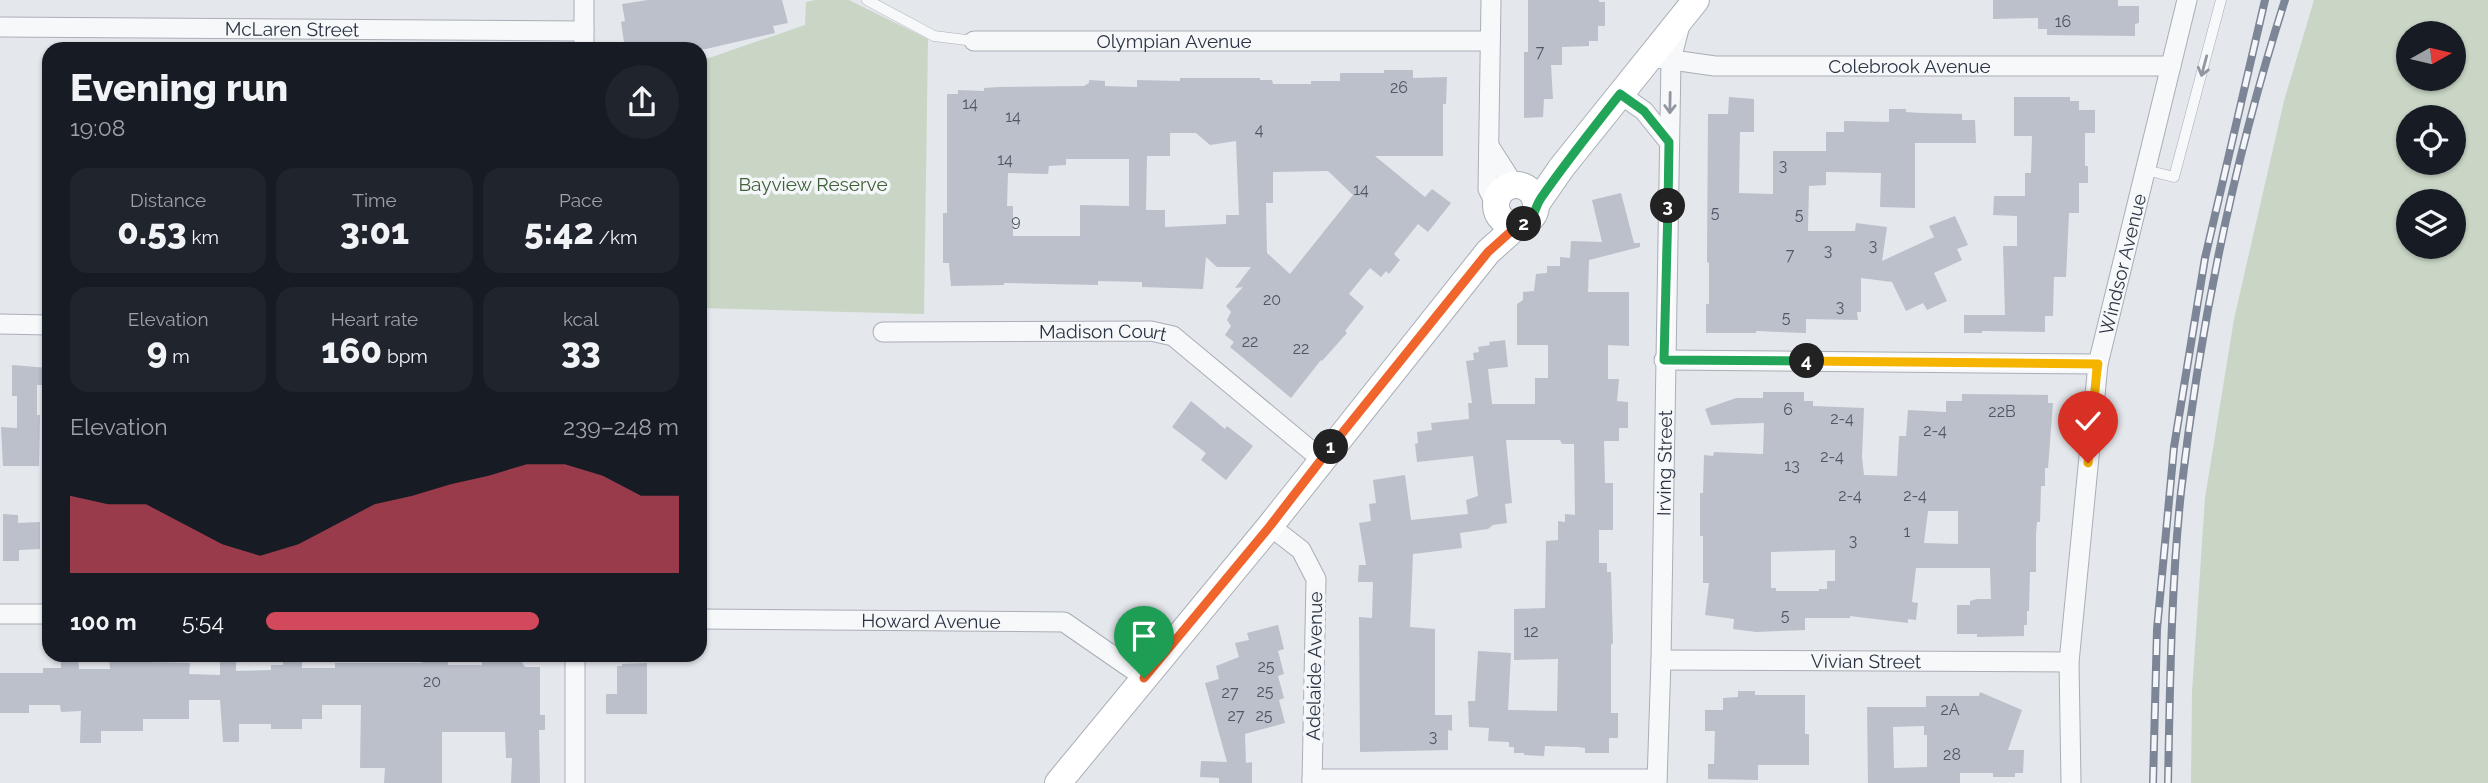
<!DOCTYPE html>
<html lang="en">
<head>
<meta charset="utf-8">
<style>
	body { margin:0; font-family:Raleway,sans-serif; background:#20242c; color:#f1f3f6; height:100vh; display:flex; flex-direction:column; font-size:26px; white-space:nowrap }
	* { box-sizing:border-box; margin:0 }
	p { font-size:23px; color:#9ea1a6 }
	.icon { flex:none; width:38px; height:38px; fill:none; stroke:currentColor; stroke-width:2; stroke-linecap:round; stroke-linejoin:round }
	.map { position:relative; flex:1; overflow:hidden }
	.panel { position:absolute; left:42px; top:42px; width:665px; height:620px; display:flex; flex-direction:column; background:#171b24; border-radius:21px; box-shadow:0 2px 5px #0004 }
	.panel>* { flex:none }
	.needle { width:46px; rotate:82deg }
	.controls { position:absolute; left:2396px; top:21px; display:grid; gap:14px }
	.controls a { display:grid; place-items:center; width:70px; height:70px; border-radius:50%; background:#171b24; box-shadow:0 2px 5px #0004; font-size:35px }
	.pin { position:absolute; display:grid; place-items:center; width:60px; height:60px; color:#fff; margin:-72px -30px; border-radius:50% 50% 50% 0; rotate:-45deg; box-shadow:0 0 7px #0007 }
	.pin .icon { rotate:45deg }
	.km { position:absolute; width:35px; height:35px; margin:-18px; border-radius:50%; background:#222; color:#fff; font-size:19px; line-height:35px; text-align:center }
	.round { display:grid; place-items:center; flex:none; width:74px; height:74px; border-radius:37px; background:#20242c }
	.headline { display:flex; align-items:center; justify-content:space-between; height:119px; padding:0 28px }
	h1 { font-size:38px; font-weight:800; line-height:52px }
	.stats { display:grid; grid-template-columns:repeat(3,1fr); gap:10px; height:119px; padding:7px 28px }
	.stats div { display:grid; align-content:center; border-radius:18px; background:#20242c; text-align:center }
	.stats b { font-size:35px; font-weight:800 }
	.stats small { font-size:19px; font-weight:400 }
	.stats p { font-size:19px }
	.chart { height:196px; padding:14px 28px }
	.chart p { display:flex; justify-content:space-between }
	.chart svg { width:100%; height:126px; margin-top:7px; fill:#d1495b; opacity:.7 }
	ul { padding:0 28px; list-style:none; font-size:23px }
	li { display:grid; grid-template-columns:112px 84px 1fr; align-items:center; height:52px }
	li i { height:18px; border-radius:9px; background:#d1495b }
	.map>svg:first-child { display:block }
	.green { fill:#c9d6c5; fill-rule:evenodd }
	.building { fill:#bbc0ca; fill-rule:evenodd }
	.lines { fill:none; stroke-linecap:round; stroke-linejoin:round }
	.lane-casing { stroke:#a9aeb7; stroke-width:11 }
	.street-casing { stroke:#a9aeb7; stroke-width:21 }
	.secondary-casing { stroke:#a9aeb7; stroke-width:28 }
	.lane { stroke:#f7f8fa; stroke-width:10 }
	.street { stroke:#f7f8fa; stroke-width:19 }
	.secondary { stroke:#fff; stroke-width:26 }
	.rail-casing { stroke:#7d8696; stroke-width:8 }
	.rail { stroke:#f4f6f9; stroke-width:5; stroke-dasharray:16; stroke-linecap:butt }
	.oneway { stroke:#9196a0 }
	.split-1-casing { stroke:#fff; stroke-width:14 }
	.split-2-casing { stroke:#fff; stroke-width:14 }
	.split-3-casing { stroke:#fff; stroke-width:14 }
	.split-4-casing { stroke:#fff; stroke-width:14 }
	.split-5-casing { stroke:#fff; stroke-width:14 }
	.split-6-casing { stroke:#fff; stroke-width:14 }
	.split-1 { stroke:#f0652b; stroke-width:9 }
	.split-2 { stroke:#f0652b; stroke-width:9 }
	.split-3 { stroke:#22a559; stroke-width:9 }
	.split-4 { stroke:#22a559; stroke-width:9 }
	.split-5 { stroke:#f5b400; stroke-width:9 }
	.split-6 { stroke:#f5b400; stroke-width:9 }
	.labels { text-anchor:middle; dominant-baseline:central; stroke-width:7; stroke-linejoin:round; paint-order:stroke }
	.number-label { font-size:16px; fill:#4f5766 }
	.street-label { font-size:19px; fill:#2b3445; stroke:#f4f6f9 }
	.park-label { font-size:19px; fill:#3f6138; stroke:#f4f6f9 }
</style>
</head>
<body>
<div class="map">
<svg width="2488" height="783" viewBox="0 0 2488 783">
	<rect width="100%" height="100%" fill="#e4e7ec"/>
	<path class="green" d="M815,0H849L928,39L924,314L700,308V61L805,25L806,2Z
		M2314,0H2488V783H2191L2192,692L2205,498L2234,319L2284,101ZM2454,33V79H2408V33ZM2454,117V163H2408V117ZM2408,201H2454V247H2408Z"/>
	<path class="building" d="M648,0H782L788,23L773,26L775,33L706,49H625L621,22L625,21L622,4Z
		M1528,0H1599V2H1605V26H1598V41H1589V46L1562,47V65H1551L1553,99H1544L1543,117L1524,118V52H1528Z
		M1993,0H2118V6H2139V23L2135,24V36L2047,35V29H2038V18L1993,19Z
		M1384,70H1413V78L1447,77L1446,104H1443V156H1375L1425,197L1432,189L1451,203L1428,232L1418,224L1394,254L1400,260L1389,274L1386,271L1381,277L1370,268L1349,294L1364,307L1345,331L1347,333L1322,361L1321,360L1291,398L1230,347L1234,342L1225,335L1231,326L1227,320L1231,312L1226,306L1243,287L1235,288L1251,267H1217L1206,257L1203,289L1142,287V282L1098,281V285L1004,283V285L951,286L949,263H943V213H947V94H958V90L984,91V88L999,87L1084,86L1089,83V80L1105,81V86L1137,87V80L1180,81V78H1260V80H1272L1273,84H1311V81H1340V73H1384ZM1170,133H1196L1210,145L1236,141L1239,215H1226V224L1165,227V210H1146L1147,156H1170ZM1066,159H1129V206L1080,205V236H1013V206H1007L1008,173L1048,174L1049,166L1066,165ZM1328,171L1353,195L1290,274L1267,253L1266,203H1273V172Z
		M1729,97L1754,99V132H1740L1739,193L1773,194V151H1826V132H1844V121L1889,122V109H1906V112L1922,113L1962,114V120H1975L1976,143H1915V208L1880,207L1881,173L1826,172V185L1809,186L1808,231H1855L1856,223L1887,227L1882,261L1934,237L1929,226L1955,216L1968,245L1957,249L1962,260L1934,273L1947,301L1927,310L1923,303L1906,311L1892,282L1861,278V312H1857L1858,320L1806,319V333L1756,331V333H1706V304H1709V263L1707,262L1708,114H1728Z
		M2014,97H2070V101H2079V110H2095V133H2085V166H2088V183H2079V213H2069L2066,277H2054L2053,316H2045V332L1982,331V333H1964V315H2005L2003,246H2017V216L1993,215L1994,196H2025V173H2031L2032,136H2014Z
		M1621,193L1634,243H1640V247L1589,260L1588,292H1629V346L1608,345V379H1619L1617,401L1628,402V428H1619V441H1604L1605,483H1613V530H1599V563H1607V572H1611L1613,643L1611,645V713H1618V738H1609V753H1585V748L1577,747L1545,746L1544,756L1524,755V753H1514V747H1509V742L1488,741L1489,728L1469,727L1468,701H1475L1478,651L1511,653L1508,710L1557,711L1558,659L1514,660V609L1545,608L1546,541L1558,540V521L1565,522V514L1575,515L1574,444H1562L1560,440H1506L1512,503L1505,504L1507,523L1493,525L1488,529L1460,533L1462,548L1413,554L1410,627L1435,629V715H1452V731L1448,730V750L1360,752L1359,617L1372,618L1373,582H1358L1359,565H1366L1359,523L1371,521L1369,504L1376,503L1373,480L1405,475L1411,520L1468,514L1466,500L1478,496L1473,456L1417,462L1415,444L1418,443L1417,432L1432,430L1431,423L1469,419L1468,403H1472L1466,361L1474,360L1473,353L1479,352L1478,347L1490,345L1489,342L1505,340L1508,367L1488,369L1492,404H1535V378H1548V345H1517V304L1523,300V292L1534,291L1536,274L1547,273V266H1560V257L1570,258L1571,241L1602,242L1592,200Z
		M12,365L49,368V385H37V415H40L39,466H3L1,427L17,428V396H12Z
		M1763,392H1804V401H1813V406L1864,408L1862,457L1864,475L1897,476L1899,436H1906L1908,410L1946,412V401H1962V394L2048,395V403H2053L2048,468H2045V486H2041L2040,522H2037L2036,534V572H2030L2029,611H2027V625H2024V636L1977,637V634H1957V605H1970V601L1977,599H1991L1990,568H1916L1912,602L1918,603L1916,620L1908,619V623L1850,616V618H1805V630L1756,632L1733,629L1734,619L1705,615L1709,583H1703V536H1700V493H1703L1704,455L1713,456L1714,452L1763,454L1764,423L1711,425L1705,409L1736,398H1763ZM1928,511H1958V544L1924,543ZM1835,550V581H1827V589H1819V591H1776V588H1771V552Z
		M1191,401L1225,429L1227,426L1253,446L1226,480L1201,460L1206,453L1172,427Z
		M3,514L18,515V523L40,522V549L19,550V561H3Z
		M1278,625L1284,649L1278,651L1284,674L1278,676L1284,698L1279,700L1285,723L1245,734L1246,763L1252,762V783H1219V778L1200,777L1201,761L1227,762L1205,683L1219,679L1216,666L1239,657L1235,643L1249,640L1247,633Z
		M513,656L518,657L525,667H540V715H545V730H539L540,783H511L512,758H506L505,732H442V783H384L385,768H360L361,705H322V719H302V729H271V724H239V742H223L220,700H189V719H143V731H101V743H80L81,711L61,712L60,705H29V713H0V673H43V668H61V658L78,657L79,669H110L109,658H147V662L190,663L189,674L220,675V658H236V671L271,670V665H283V660H302V668H335V663H422V659H448V665H482V659H506Z
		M647,663V714H606V694H617V666H622V664Z
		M1738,691H1755V695H1805V734H1809V765H1758V780L1708,779V764H1714L1715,731H1705V710H1723V698L1738,697Z
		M1980,692L2022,710L2008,750H2024L2023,773H2015V777H1993V773H1960V783H1868L1867,707H1926V696H1979ZM1924,726V735H1927V767L1894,768L1893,727Z"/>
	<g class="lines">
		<g class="lane-casing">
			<path id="lane" d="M867,0L934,36L974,41
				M2146,170L2174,177L2221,0"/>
		</g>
		<g class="street-casing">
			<g id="street">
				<path d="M1491,0L1488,189L1496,205"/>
				<path id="s1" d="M0,27L584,31"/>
				<path id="s2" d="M974,41H1490"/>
				<path d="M584,49V0"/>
				<path id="s3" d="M1658,58L1715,66H2171"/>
				<path d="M1620,94L1644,111L1669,142"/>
				<path d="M1489,146L1514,185"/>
				<path d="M0,324L49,325"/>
				<path id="s4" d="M883,332L1151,331L1173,336L1321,459"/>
				<path d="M1664,360L2098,364"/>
				<path d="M1270,526L1301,550L1316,579L1312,783"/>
				<path d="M0,614H49"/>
				<path id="s5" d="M700,619L1064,622L1145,678"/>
				<path id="s6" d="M1661,660L2069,662"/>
				<path d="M1312,779H1657"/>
				<path d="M575,783V654"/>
				<path id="s7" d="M1657,783L1661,660L1671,60L1680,25"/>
				<path id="s8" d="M2071,783L2069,662L2098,364L2187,0"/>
			</g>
		</g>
		<g class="secondary-casing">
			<path id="secondary" d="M1496 205a20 20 0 1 1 40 0a20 20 0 1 1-40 0Z
				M1537,203L1562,167L1696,0
				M1058,783L1270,526L1488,252L1517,226"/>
		</g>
		<use href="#lane" class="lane"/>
		<use href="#street" class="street"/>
		<use href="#secondary" class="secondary"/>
		<g class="rail-casing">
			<path id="rail" d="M2153,783L2157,629L2174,447L2205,258L2265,0
				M2168,783C2170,686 2171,588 2181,492C2200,326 2234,159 2285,0"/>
		</g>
		<use href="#rail" class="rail"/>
	</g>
	<defs><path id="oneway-shaft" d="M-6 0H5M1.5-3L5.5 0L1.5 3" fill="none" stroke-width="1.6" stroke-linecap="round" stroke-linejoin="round" transform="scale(1.75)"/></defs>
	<g class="oneway">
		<use href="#oneway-shaft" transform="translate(2204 66) rotate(105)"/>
		<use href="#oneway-shaft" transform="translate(1670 103) rotate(91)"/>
	</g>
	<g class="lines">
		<g class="split-1-casing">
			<path id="split-1" d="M1144,678L1270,526L1331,447"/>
		</g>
		<g class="split-2-casing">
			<path id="split-2" d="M1331,447L1488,252L1517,226L1524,224"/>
		</g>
		<g class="split-3-casing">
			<path id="split-3" d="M1524,224C1536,217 1534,208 1541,198C1566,162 1593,128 1620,94L1644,111L1669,142L1668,206"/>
		</g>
		<g class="split-4-casing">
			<path id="split-4" d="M1668,206L1664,360L1807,361"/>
		</g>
		<g class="split-5-casing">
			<path id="split-5" d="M1807,361L2098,364L2097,369"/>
		</g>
		<g class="split-6-casing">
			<path id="split-6" d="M2088,463L2097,369"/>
		</g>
		<use href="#split-1" class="split-1"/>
		<use href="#split-2" class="split-2"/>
		<use href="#split-3" class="split-3"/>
		<use href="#split-4" class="split-4"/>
		<use href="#split-5" class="split-5"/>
		<use href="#split-6" class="split-6"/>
	</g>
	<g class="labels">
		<g class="number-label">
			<text x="2063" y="21">16</text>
			<text x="1540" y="51">7</text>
			<text x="1399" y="87">26</text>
			<text x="970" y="103">14</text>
			<text x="1013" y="116">14</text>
			<text x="1259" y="129">4</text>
			<text x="1005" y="159">14</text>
			<text x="1783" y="165">3</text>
			<text x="1361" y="189">14</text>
			<text x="1715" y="212">5</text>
			<text x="1799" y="214">5</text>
			<text x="1016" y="220">9</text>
			<text x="1873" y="245">3</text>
			<text x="1828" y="250">3</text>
			<text x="1790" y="254">7</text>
			<text x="1272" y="299">20</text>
			<text x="1840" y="306">3</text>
			<text x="1786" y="317">5</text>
			<text x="1250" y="341">22</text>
			<text x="1301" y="348">22</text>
			<text x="1788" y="409">6</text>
			<text x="2002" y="411">22B</text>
			<text x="1842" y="418">2-4</text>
			<text x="1935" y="430">2-4</text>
			<text x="1832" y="456">2-4</text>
			<text x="1792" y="465">13</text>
			<text x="1850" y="495">2-4</text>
			<text x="1915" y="495">2-4</text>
			<text x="1907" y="531">1</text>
			<text x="1853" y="540">3</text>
			<text x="1785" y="615">5</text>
			<text x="1531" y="631">12</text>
			<text x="1266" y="666">25</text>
			<text x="432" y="681">20</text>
			<text x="1265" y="691">25</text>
			<text x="1230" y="692">27</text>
			<text x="1950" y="709">2A</text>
			<text x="1236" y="715">27</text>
			<text x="1264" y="715">25</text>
			<text x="1433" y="736">3</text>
			<text x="1952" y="754">28</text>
		</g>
		<g class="street-label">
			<text stroke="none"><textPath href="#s1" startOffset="292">McLaren Street</textPath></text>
			<text stroke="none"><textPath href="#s2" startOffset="200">Olympian Avenue</textPath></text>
			<text stroke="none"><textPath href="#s3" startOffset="252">Colebrook Avenue</textPath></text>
			<text stroke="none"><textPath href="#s8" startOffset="523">Windsor Avenue</textPath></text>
			<text stroke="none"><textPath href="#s4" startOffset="220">Madison Court</textPath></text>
			<text stroke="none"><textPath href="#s7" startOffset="320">Irving Street</textPath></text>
			<text stroke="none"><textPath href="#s5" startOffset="231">Howard Avenue</textPath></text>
			<text stroke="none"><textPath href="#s6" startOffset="205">Vivian Street</textPath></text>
			<text transform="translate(1314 666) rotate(-89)">Adelaide Avenue</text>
		</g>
		<g class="park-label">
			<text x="813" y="184">Bayview Reserve</text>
		</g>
	</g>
</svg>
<div class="controls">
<a><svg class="needle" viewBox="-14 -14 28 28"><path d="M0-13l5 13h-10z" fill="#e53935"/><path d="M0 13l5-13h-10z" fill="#9ea1a6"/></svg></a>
<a><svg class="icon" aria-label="locate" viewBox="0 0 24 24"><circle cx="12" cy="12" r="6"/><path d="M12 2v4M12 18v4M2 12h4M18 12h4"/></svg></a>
<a><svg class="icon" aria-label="layers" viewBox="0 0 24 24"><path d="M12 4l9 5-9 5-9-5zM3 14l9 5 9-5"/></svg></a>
</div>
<div class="pin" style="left:1144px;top:678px;background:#1e9e55"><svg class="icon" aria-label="arrive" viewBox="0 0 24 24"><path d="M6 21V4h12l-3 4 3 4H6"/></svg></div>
<div class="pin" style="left:2088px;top:463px;background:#d93025"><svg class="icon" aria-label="check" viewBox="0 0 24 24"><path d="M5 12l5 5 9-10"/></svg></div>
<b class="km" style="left:1331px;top:447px">1</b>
<b class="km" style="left:1524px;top:224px">2</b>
<b class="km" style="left:1668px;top:206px">3</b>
<b class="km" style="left:1807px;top:361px">4</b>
<section class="panel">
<div class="headline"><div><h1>Evening run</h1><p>19:08</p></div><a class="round"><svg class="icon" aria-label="share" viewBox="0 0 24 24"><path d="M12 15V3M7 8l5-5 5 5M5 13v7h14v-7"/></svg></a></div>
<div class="stats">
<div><p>Distance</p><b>0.53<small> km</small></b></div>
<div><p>Time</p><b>3:01</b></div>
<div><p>Pace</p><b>5:42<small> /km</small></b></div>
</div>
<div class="stats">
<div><p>Elevation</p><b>9<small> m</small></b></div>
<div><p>Heart rate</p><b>160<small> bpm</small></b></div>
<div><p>kcal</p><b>33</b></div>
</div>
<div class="chart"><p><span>Elevation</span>239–248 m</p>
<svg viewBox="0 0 160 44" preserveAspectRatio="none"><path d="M0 44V17L10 20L20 20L30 27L40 34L50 38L60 34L70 27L80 20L90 17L100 13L110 10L120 6L130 6L140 10L150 17L160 17V44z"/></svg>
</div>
<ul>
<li><b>100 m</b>5:54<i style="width:66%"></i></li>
</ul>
</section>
</div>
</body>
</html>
